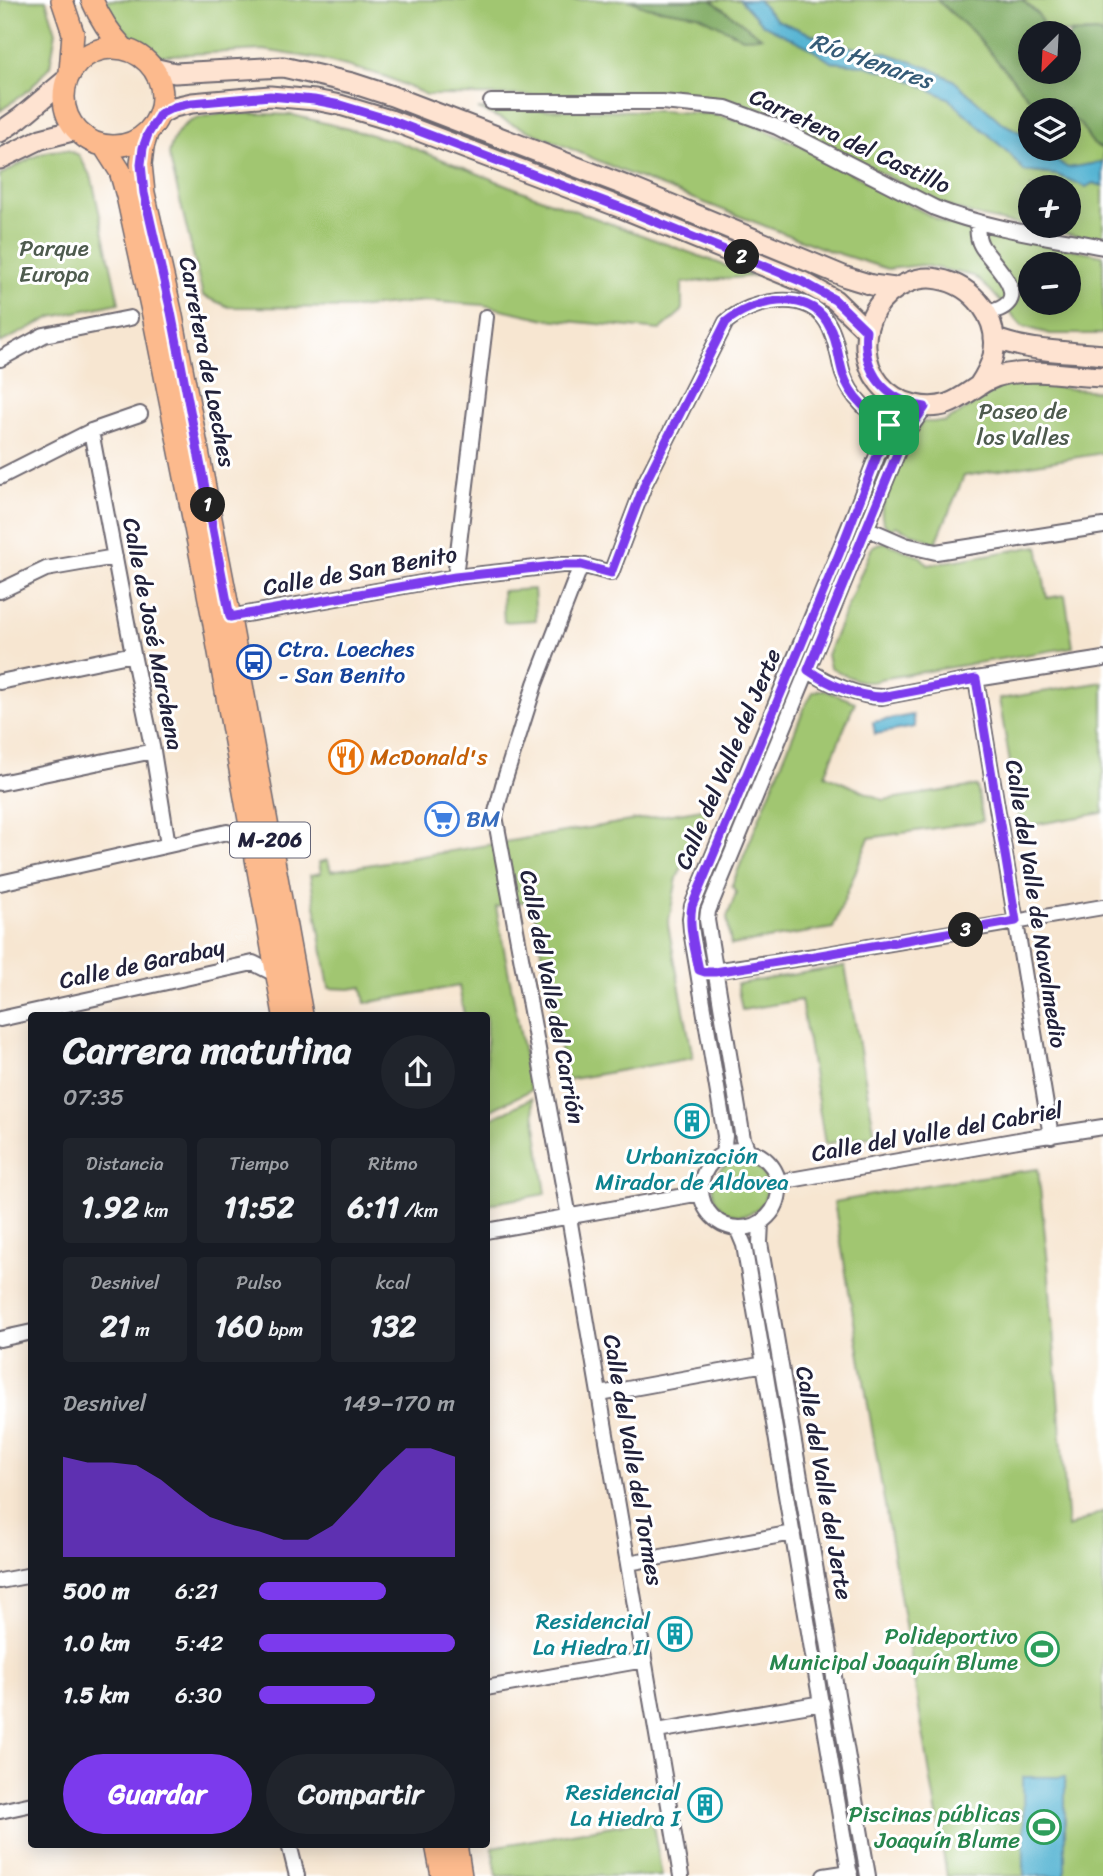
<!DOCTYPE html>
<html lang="es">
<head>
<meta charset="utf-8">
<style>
	body { margin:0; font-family:Sriracha,sans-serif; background:#20242c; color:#f1f3f6; height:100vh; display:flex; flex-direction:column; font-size:26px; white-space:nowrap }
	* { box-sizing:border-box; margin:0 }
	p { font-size:23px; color:#9ea1a6 }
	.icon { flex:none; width:38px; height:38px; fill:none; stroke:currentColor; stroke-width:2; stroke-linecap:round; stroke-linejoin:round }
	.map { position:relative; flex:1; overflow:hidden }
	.details { position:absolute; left:28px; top:1012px; width:462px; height:836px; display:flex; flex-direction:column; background:#171b24; border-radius:7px; box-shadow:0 4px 18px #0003 }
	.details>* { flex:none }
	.needle { width:46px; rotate:204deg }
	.tools { position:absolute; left:1018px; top:21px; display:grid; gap:14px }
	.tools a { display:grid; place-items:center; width:63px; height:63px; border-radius:50%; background:#171b24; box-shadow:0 4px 18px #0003; font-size:35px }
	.pin { position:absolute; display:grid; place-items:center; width:60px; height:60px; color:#fff; margin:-30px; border-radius:14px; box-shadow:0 4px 10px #0006 }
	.km { position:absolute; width:35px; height:35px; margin:-18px; border-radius:50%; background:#222; color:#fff; font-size:19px; line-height:35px; text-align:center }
	.round { display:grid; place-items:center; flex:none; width:74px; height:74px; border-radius:37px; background:#20242c }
	.summary { display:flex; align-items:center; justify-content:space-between; height:119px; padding:0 35px }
	h1 { font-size:38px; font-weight:800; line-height:52px }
	.figures { display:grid; grid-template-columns:repeat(3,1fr); gap:10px; height:119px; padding:7px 35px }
	.figures div { display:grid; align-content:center; border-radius:7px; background:#20242c; text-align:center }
	.figures b { font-size:30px; font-weight:800 }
	.figures small { font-size:19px; font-weight:400 }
	.figures p { font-size:19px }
	.chart { height:196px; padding:14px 35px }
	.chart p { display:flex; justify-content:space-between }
	.chart svg { width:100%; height:126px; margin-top:7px; fill:#7c3aed; opacity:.7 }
	.button { display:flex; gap:14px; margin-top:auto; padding:14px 35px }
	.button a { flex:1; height:80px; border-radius:42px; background:#7c3aed; color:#fff; font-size:28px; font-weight:800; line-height:80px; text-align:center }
	.button a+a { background:#20242c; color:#f1f3f6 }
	ul { padding:0 35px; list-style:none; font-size:23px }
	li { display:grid; grid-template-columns:112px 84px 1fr; align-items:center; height:52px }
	li i { height:18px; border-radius:9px; background:#7c3aed }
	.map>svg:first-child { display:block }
	.green { fill:#a1c671; stroke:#627456; stroke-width:2; fill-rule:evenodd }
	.forest { fill:#80ab63; stroke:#51664f; stroke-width:2 }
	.water { fill:#55b4d3; stroke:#3c6b87; stroke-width:2 }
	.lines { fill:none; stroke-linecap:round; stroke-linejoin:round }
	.street-casing { stroke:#6d6770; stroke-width:18 }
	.secondary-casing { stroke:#6d6770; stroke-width:23 }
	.primary-casing { stroke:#6d6770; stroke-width:24 }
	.street { stroke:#fff; stroke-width:14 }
	.secondary { stroke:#fee3d1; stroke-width:19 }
	.primary { stroke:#fcba8d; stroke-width:21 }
	.route-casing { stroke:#fff; stroke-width:14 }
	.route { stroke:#7c3aed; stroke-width:9 }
	.labels { text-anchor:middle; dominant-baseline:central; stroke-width:6; stroke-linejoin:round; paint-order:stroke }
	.shield { fill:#fff; stroke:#646476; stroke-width:2 }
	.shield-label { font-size:21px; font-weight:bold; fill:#22223b }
	.street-label { font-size:23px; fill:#22223b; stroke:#fff }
	.park-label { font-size:23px; fill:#4e5b4e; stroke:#fff }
	.transit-label { font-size:23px; fill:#164399; stroke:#fff; text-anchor:start }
	.food-label { font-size:23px; fill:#c56008; stroke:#fff; text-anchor:start }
	.shop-label { font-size:23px; fill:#366cbe; stroke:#fff; text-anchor:start }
	.culture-label { font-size:23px; fill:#0d838f; stroke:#fff; text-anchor:end }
	.leisure-label { font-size:23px; fill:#27864d; stroke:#fff; text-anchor:end }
	.water-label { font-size:24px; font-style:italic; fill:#365c78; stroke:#fff }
</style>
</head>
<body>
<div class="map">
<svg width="1103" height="1876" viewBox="0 0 1103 1876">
	<rect width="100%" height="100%" fill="#fff"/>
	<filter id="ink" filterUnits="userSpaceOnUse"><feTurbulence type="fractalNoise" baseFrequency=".0143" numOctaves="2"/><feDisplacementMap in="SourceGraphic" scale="14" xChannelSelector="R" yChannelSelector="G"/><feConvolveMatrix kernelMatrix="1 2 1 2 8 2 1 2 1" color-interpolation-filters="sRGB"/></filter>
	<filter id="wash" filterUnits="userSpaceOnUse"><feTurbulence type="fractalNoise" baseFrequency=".00686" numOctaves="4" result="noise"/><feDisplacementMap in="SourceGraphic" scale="28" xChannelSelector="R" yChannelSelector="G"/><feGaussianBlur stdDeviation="1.57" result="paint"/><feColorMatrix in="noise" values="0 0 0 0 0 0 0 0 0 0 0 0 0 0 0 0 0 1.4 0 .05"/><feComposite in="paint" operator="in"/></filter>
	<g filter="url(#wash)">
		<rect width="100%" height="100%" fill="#f7e6d1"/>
		<path class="green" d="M0,0H46L56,32L50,66L31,88L0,111Z
			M105,0H629L647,7L698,15L743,37L759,36L711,0H740L762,24L807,46L831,62L863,65L902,76L948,98L1011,155L1024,171L1057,175L1086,187L1093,183L1103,186V240L1033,228L982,217L945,206L772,117L737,103L682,96L427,95L384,76L320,59L263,50L154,56C132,38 117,27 105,0ZM1031,187H1069V226H1031Z
			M758,0H937L973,32L1028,97L1050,110H1031V138L1002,123L953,80L929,68L886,53L850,47L811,34L776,20Z
			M1022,0H1103V35L1097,32L1047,33L1038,14Z
			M478,109L660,111L712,114L750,123L797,144L946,224L1103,255V334H1050L1022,326L991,291L974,276L922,265L888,269L830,251L627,173ZM1031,264H1069V303H1031Z
			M232,113L293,115L396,141L532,195L754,276L682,283V311L660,330L546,319L483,305L425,301L356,308L229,307L203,296L169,155C175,119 200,115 232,113Z
			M1069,118C1084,122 1084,134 1093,143C1093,144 1102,149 1103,149V162L1068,168L1048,156L1042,149H1069Z
			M67,150L79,155L92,179L119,303L52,317L0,343V175L31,158L49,151Z
			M1022,383L1072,389L1103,391V453L964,476L936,543L895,526L892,530C882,525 881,519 882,508L908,444L922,422H944L960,413L1005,384Z
			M884,542L921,557L928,565L1038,546L1047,598L1065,595L1073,647L880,679C867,688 844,675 830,667L827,655L872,547L877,544Z
			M534,589L536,620L504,622L502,591Z
			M1103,682V813L1021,827L999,699Z
			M819,690H824L855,702L825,775L883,800L977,786L983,821L869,838L833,928L731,945L727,917L736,893L732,885L805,706L813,692Z
			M708,808L677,878L668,925L693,1058L566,1080L532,900L496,907L531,1090L487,1112L486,1015H464L459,986L365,1003L362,987L350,989L329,988L310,875L321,873L319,862L328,860L331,871Z
			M845,966L875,1135L825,1144L801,1000L742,1010L737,984Z
			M532,1098L546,1194L487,1204V1121Z
			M713 1188a27 27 0 1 1 54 0a27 27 0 1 1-54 0Z
			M1038,1169L1048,1264L1068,1528L1103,1511V1876H947L834,1202L937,1183Z
			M652,1819L662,1876H497L492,1847Z"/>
		<path class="forest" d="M629,0H711L761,37L743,38L698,15L647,7Z
			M937,0H1022L1038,14L1047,33H1031V72H1069V34L1097,32L1103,35V149C1102,149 1093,144 1093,143C1084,134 1084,122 1069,118V110H1050L1028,97L973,32Z"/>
		<path class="water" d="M740,0H758L776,20L811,34L850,47L886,53L929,68L953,80L1002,123L1031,138V149H1042L1048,156L1068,168L1103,162V186L1093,183L1086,187L1057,175L1024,171L1011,155L948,98L902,76L863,65L831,62L807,46L762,24Z
			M913,715L915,727L875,734L873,722Z
			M1023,1777H1065V1876H1024Z"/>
	</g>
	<g filter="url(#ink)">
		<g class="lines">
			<g class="street-casing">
				<path id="street" d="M491,102H662L726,108L777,127L935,208C989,229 1047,236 1103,247
					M978,223C977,231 977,238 981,245C988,259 1022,287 1008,303C1003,309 994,311 987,313
					M0,359L44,335L130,318
					M91,431L133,654L153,751L168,845
					M0,477L91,431L140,414
					M866,528L905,545L936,552L1103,526
					M581,565L535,684L503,785L495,816L569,1217L681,1876
					M455,577L486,317
					M0,591L46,569L115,557
					M230,617L455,577L562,565H581L611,573L645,483L726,322C752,300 806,288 827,322C837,338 838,357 843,374C851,398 869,413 889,425
					M808,670C827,683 859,697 882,697L976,679L1103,659
					M976,679L1051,1136
					M0,682L133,654
					M0,783L153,751
					M0,883L227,832L253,843
					M706,972L815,956L1103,907
					M0,1019L253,963L277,975
					M701 1189a39 39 0 1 1 78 0a39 39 0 1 1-78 0Z
					M748,1151L743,1139L707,920L708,911L901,444L907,432L925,407
					M723,1154L725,1136L691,930L690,918L692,906L852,520L889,425L892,395
					M779,1182L1024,1139L1103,1127
					M761,1222L760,1243L868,1876
					M737,1228L744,1245L850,1876
					M486,1231L701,1193
					M0,1339L32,1332
					M600,1394L765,1364
					M628,1563L793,1533
					M0,1581L32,1575
					M486,1688L644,1660
					M657,1731L822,1703
					M0,1811L32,1804
					M289,1844L297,1876
					M824,1876L850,1872"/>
			</g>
			<g class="secondary-casing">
				<path id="secondary" d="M153,68L175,73L283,67L352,83L392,96L629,187L846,277L872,285L895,288
					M160,114L174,107L192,103L270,96L315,100L340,105L390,120L622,208L803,282L835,300L866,330
					M0,132L20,118L68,78
					M0,159L41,139L76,130
					M994,338C1029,352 1066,351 1103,355
					M979,385C985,376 990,367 993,356C1001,320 974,285 938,279C928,277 916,279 907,283C849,307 853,391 915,405C960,415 970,380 1007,374C1038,369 1072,376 1103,377"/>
			</g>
			<g class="primary-casing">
				<path id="primary" d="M62,0L73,33L70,72
					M92,0C100,19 110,34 124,49
					M64 97a49 49 0 1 1 98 0a49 49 0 1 1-98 0Z
					M147,134L143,147L141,164L144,193L171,311L225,591L302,1015
					M104,146L120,171L127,196L153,315L213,619L284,1015
					M436,1844L442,1876
					M456,1844L461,1876"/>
			</g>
			<use href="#street" class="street"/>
			<use href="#secondary" class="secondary"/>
			<use href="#primary" class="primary"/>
		</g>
	</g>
	<g class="lines" filter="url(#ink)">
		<g class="route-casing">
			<path id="route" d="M270,96L314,100L340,105L390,120L622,208L803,282L835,300L866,330C862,372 884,400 925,407L907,432L901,444L808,670C828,684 857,697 882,697L976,679L1016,921L815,956L715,972H705L699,970C695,949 688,927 692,906L839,554L889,425C869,413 851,398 843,374C838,357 837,338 827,322C806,288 752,300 726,322L645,483L611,573L581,565H562L455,577L230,617L171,312L144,193L141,164L143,148L148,134L160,114L174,107L192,103Z"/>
		</g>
		<use href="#route" class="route"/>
	</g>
	<defs>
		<g id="bus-ring" transform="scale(1.75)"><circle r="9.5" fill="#fff" stroke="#1a4fb4" stroke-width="1.5"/><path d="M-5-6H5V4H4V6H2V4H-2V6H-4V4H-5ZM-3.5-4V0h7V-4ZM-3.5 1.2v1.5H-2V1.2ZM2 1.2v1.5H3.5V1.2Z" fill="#1a4fb4"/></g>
		<g id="restaurant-ring" transform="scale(1.75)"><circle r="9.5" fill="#fff" stroke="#e8710a" stroke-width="1.5"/><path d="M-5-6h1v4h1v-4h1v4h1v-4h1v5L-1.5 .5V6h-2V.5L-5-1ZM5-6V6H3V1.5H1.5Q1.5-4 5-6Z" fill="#e8710a"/></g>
		<g id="supermarket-ring" transform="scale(1.75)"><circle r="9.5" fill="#fff" stroke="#3f7fe0" stroke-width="1.5"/><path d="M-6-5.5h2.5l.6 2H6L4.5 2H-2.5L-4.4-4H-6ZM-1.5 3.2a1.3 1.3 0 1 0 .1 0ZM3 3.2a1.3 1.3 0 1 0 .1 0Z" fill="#3f7fe0"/></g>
		<g id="building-ring" transform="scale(1.75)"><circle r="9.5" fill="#fff" stroke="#0f9aa8" stroke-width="1.5"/><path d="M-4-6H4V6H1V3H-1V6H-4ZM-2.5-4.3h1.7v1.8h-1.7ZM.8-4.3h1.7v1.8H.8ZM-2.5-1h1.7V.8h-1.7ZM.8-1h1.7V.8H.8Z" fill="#0f9aa8"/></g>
		<g id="stadium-ring" transform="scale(1.75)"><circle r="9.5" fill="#fff" stroke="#2e9e5b" stroke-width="1.5"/><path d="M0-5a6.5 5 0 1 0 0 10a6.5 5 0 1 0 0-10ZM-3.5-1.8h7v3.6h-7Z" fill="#2e9e5b"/></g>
	</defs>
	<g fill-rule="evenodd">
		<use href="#bus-ring" x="254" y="662"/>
		<use href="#restaurant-ring" x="346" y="757"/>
		<use href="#supermarket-ring" x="442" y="819"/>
		<use href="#building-ring" x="692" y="1121"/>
		<use href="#building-ring" x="675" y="1634"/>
		<use href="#stadium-ring" x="1042" y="1649"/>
		<use href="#building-ring" x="705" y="1805"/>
		<use href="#stadium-ring" x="1044" y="1827"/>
	</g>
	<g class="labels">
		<rect class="shield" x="230" y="822.5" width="80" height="35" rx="5"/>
		<g class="shield-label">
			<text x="270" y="840">M-206</text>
		</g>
		<g class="street-label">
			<text transform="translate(850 141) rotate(25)">Carretera del Castillo</text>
			<text transform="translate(207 362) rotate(79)">Carretera de Loeches</text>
			<text transform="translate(360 571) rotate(-10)">Calle de San Benito</text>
			<text transform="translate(153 634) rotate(79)">Calle de José Marchena</text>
			<text transform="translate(728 759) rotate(-67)">Calle del Valle del Jerte</text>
			<text transform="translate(1036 904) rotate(81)">Calle del Valle de Navalmedio</text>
			<text transform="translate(142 964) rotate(-12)">Calle de Garabay</text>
			<text transform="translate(552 997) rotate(79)">Calle del Valle del Carrión</text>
			<text transform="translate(937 1132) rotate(-10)">Calle del Valle del Cabriel</text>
			<text transform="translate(633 1460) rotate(80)">Calle del Valle del Tormes</text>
			<text transform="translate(824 1483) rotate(80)">Calle del Valle del Jerte</text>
		</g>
		<g class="park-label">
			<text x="54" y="248">Parque<tspan x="54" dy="26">Europa</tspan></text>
			<text x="1023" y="411">Paseo de<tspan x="1023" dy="26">los Valles</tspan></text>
		</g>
		<g class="transit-label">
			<text x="278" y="649">Ctra. Loeches<tspan x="278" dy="26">- San Benito</tspan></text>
		</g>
		<g class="food-label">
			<text x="370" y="757">McDonald's</text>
		</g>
		<g class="shop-label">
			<text x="466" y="819">BM</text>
		</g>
		<g class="culture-label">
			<text x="692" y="1156" text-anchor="middle">Urbanización<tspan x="692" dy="26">Mirador de Aldovea</tspan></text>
			<text x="650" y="1621">Residencial<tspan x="650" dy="26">La Hiedra II</tspan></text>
			<text x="680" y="1792">Residencial<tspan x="680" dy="26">La Hiedra I</tspan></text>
		</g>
		<g class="leisure-label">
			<text x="1018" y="1636">Polideportivo<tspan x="1018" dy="26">Municipal Joaquín Blume</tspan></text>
			<text x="1020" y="1814">Piscinas públicas<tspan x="1020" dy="26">Joaquín Blume</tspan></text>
		</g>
		<g class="water-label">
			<text transform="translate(871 61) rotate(19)">Río Henares</text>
		</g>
	</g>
</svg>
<div class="tools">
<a><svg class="needle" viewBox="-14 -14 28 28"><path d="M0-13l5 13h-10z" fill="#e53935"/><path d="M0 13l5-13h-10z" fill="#9ea1a6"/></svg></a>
<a><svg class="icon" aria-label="layers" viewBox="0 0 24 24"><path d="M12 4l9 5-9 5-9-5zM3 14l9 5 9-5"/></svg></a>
<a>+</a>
<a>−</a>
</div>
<div class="pin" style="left:889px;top:425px;background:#1e9e55"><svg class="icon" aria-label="arrive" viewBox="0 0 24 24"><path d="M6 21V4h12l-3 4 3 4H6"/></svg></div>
<b class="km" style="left:208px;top:505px">1</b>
<b class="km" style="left:742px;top:257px">2</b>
<b class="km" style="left:966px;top:930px">3</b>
<section class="details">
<div class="summary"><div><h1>Carrera matutina</h1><p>07:35</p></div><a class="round"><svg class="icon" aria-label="share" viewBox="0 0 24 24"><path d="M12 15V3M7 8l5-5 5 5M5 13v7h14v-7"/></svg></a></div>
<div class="figures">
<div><p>Distancia</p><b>1.92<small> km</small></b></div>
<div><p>Tiempo</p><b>11:52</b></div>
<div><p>Ritmo</p><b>6:11<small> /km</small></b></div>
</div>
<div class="figures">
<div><p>Desnivel</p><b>21<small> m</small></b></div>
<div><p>Pulso</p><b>160<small> bpm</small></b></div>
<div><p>kcal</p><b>132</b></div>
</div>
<div class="chart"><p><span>Desnivel</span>149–170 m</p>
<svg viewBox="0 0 160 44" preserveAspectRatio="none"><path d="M0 44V9L10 11L20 11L30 12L40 17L50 24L60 30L70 33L80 35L90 38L100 38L110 33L120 24L130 14L140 6L150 6L160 9V44z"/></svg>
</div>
<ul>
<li><b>500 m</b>6:21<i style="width:65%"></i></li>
<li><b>1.0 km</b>5:42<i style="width:100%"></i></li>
<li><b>1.5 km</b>6:30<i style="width:59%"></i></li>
</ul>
<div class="button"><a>Guardar</a><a>Compartir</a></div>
</section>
</div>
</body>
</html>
